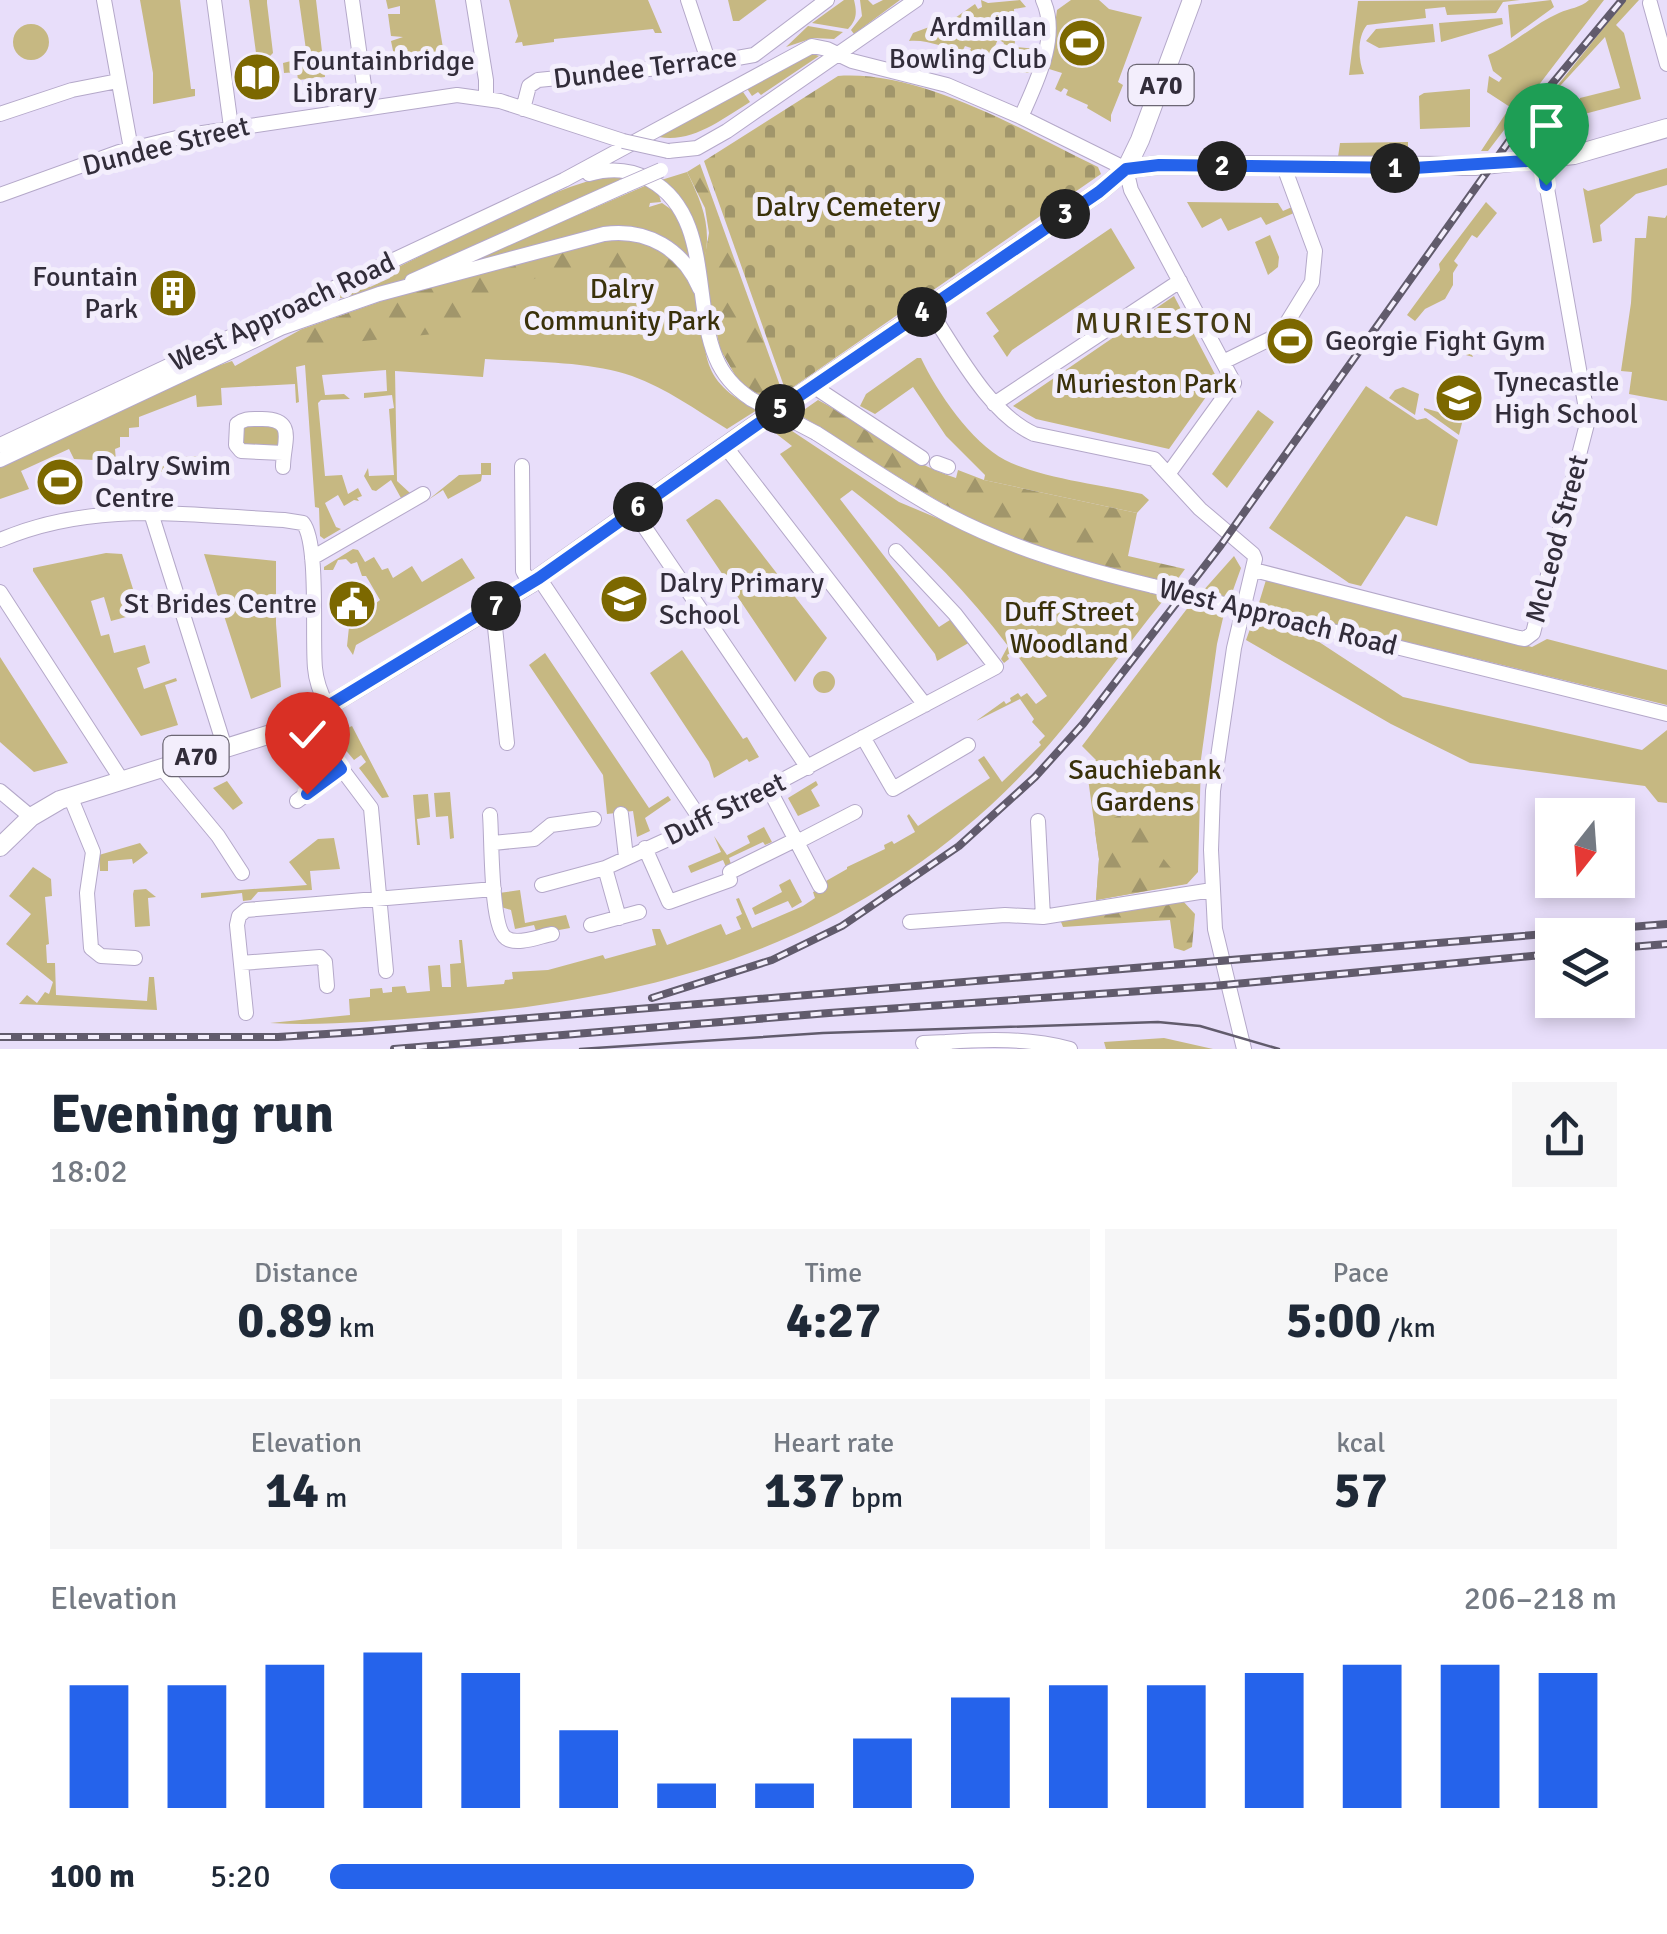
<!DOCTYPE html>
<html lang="en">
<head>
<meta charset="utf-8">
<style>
	body { margin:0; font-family:Signika,sans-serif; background:#f6f6f7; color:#1f2937; height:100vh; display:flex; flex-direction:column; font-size:38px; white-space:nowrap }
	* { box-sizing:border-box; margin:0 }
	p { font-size:32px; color:#747a83 }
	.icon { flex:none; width:55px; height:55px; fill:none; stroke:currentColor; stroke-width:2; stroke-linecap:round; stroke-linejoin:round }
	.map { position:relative; height:1049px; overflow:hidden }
	.panel { display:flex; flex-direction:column; background:#fff; flex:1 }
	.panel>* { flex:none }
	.needle { width:65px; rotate:197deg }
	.controls { position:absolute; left:1535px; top:798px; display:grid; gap:20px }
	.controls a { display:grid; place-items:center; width:100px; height:100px; border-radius:0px; background:#fff; box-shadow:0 5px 15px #0003; font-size:50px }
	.pin { position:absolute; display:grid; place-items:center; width:85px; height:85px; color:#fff; margin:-102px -42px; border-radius:50% 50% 50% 0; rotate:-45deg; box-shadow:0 0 10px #0007 }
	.pin .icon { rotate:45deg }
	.km { position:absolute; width:50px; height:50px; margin:-25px; border-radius:50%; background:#222; color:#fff; font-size:28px; line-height:50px; text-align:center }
	.round { display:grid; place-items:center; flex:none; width:105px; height:105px; border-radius:0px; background:#f6f6f7 }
	.summary { display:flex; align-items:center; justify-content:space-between; height:170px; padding:0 50px }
	h1 { font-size:55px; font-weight:700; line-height:75px }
	.stats { display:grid; grid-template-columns:repeat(3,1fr); gap:15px; height:170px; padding:10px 50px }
	.stats div { display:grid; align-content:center; border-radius:0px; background:#f6f6f7; text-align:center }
	.stats b { font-size:50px; font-weight:700 }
	.stats small { font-size:28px; font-weight:400 }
	.stats p { font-size:28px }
	.chart { height:280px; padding:20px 50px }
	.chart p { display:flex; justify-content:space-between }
	.chart svg { width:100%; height:180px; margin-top:10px; stroke:#2563eb; stroke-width:6 }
	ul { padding:0 50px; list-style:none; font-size:32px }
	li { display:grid; grid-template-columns:160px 120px 1fr; align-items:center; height:75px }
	li i { height:25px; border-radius:12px; background:#2563eb }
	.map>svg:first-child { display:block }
	.green { fill:#c6b882 }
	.forest { fill:url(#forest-firs) }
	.cemetery { fill:url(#cemetery-stones) }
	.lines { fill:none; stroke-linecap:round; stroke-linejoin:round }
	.minor-casing { stroke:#b4a8c9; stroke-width:16 }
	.major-casing { stroke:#b4a8c9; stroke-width:20 }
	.minor { stroke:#fff; stroke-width:14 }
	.major { stroke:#fff; stroke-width:18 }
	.tram { stroke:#615b6c; stroke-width:2.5 }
	.rail-casing { stroke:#615b6c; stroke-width:8 }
	.rail { stroke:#f3eefc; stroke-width:4; stroke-dasharray:11; stroke-linecap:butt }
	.minor-bridge-casing { stroke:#b4a8c9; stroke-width:16; stroke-linecap:butt }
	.minor-bridge { stroke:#fff; stroke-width:14 }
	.route-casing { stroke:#fff; stroke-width:20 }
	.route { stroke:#2563eb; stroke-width:12 }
	.labels { text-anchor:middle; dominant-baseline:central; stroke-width:10; stroke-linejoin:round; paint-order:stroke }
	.shield { fill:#f3eefc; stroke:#6c6774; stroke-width:2.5 }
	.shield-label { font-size:25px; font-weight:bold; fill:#322d3a }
	.poi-label { font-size:28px; fill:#322d3a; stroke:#f3eefc; text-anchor:start }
	.street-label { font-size:28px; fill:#322d3a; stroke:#f3eefc }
	.park-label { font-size:28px; fill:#3a310a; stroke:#f3eefc }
	.neighbourhood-label { font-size:30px; letter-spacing:2.5px; fill:#463c12; stroke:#f3eefc }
</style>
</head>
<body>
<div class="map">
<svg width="1667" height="1049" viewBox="0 0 1667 1049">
	<defs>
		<pattern id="forest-firs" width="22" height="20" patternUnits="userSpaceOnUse" patternTransform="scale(2.5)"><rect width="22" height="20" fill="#c6b882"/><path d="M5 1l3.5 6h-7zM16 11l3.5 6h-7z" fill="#a1966b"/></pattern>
		<pattern id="cemetery-stones" width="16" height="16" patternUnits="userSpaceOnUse" patternTransform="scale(2.5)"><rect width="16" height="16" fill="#c6b882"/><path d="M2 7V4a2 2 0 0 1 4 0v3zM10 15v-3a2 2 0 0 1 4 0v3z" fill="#a1966b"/></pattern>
	</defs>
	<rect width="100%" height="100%" fill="#e8defa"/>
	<path class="green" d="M140,0H180L191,89H195V96L153,104V73Z
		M249,0H267V3L273,53L258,68Z
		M299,0H316L325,77L298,80L297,72L284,73L283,63L307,57Z
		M386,0H435L443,48L447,50L448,58L396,65L391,41L403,37L391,36L388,14H400V6L388,9Z
		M509,0H648L662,33H655L653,29L554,39V42L523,46L522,42L515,43L518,36Z
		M728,0H767L739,21H733Z
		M844,0H854C857,12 857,20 848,29L812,23Z
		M860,0H868L873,5L883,0H900L854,34L851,30L862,16Z
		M981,0L988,3L1020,0L1026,7L1014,9L1015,47L1037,49L1031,73L1018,72L1019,69L1006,63L1004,67L999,65L1001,60L998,59L1004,43L998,39L989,61L984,59L986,54L982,48L978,56L969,53L971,48L965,46L963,50C945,49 928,39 909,41L913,33L940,23L941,35L956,34L955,18L975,4L978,9L982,7Z
		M1071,0H1099L1109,9L1142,17L1118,82L1123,85L1111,115V122L1087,108L1088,105L1066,95L1068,90L1064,88L1061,92L1055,89L1062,73L1049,69L1057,10Z
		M1520,0L1503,2L1496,13L1447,15L1445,7L1425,9L1426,18L1367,25C1357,37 1358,60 1364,74L1349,75L1358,1Z
		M1551,0L1554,7L1511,38L1508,5Z
		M1589,0H1604L1488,151H1481L1510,107L1487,92L1489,76L1499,82L1502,78L1493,71L1488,55C1514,44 1534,24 1559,13C1570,8 1580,8 1589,0Z
		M1626,0H1639L1616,25L1624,33L1641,99L1573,117L1580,98L1620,88L1605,37L1560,86L1513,149L1509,146Z
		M1502,18L1503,24L1441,42L1439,23Z
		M1433,24L1435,42L1379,48L1366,41L1376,29Z
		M13 42a18 18 0 1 1 36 0a18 18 0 1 1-36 0Z
		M808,26L843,32L834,39L813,38L786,47Z
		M810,53L819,56L761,95L758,92L752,96L746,87Z
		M741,89L750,102C722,119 693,143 659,137Z
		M1470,89V127L1420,129L1419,96L1424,93Z
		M1408,142V155L1338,157L1340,143Z
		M1667,168V185L1636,194L1600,225L1602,241L1593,243L1583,188L1588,191Z
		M687,172C703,205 713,229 703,266L658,181Z
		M607,176L632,178L389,286L317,304L364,283L370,287L390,278L388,272C454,240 537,193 607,176Z
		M647,185L658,191L661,202L650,203L649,207L662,203L679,215L694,264L670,243L430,279Z
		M1187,202L1278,203L1283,211L1292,207L1294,213L1266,225L1261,217L1228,231L1221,218L1202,228Z
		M1486,202L1497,213L1477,238L1472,235L1454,261L1458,265L1453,273V285L1445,299L1425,309L1415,321L1407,315L1440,270L1439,264Z
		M1667,215V401L1629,394L1632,372L1621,371L1631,303L1635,238H1646L1648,216L1665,218Z
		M1111,228L1135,268L1012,350L1007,357L993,336L999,331L986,313Z
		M1270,235L1279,257L1278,267L1268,275L1255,242Z
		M595,241L677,262C682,270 690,280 693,290C714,346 688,375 757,410L727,429C696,410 666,388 632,376C589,361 530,362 485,359L483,377L395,371L397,481L410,493L401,498L391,480L376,491L372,490L364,476L368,468L369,476L394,475L389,409L394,408L392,395L364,398V393L387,391L386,370L322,375L325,395L344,394L350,399L321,400L318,403L325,476L342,475L348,494L358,488L362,496L357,498L359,501L354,500L344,506L338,495L325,503L336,527L341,529L324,539L320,536L319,508L315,507L305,365L296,367L299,402L296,403L295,384L221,388L222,405L197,407L196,395L139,417V427L129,428V437H120V447L115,449L116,461L201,456L202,465L232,464V473L218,469L210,472L205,468L202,475L149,471L148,474L95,475L94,460L74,459L69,449L21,471L29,489L0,499V466L194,374L232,361L235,366L300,330L391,298Z
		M1174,296L1218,380L1169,449L1036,419L1013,406Z
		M1448,336L1464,339L1473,357L1437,347Z
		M917,358H921C937,392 971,442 1005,460C1040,478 1102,485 1142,494L1149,500L1137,513L984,480L985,475L946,436L913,387L875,414L860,406L866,394Z
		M1366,386L1417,420L1426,418L1458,440L1437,526L1406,516L1361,586L1349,583L1269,528Z
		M1403,387L1419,394L1415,415L1389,398L1395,390Z
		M1424,408L1463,419L1459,435L1424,410Z
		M1258,410L1274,422L1227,488L1212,474Z
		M245,425L277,426L281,440L276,447L244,446L241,441Z
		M783,425L899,502L1042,562L1166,597C1109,667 1058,744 991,805C829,953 642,1001 429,1017C376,1021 323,1026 270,1023L350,1015L349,999L370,997V989L382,988L383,993L392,992V987L405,986L407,993L430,991L428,966L440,965L442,987H451L450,964L461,963L459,940H462L467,987L504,984L505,980L513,979L512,972L548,970L603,955L605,959L656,945L652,929H660L667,945L721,924L726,935L741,929L736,917L742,914L736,899L739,898L752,928L803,906L815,898L813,892L827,885L826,881L847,869V867L885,849L884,845L892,841L894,844L915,832L907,816L909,814L918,826L990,778L978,760L984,756L1002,782L1041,745L1039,742L1045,736L1032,722L1034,719L1020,699L976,721L1004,701L1006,704L1011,701L1010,698L1018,693L1021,697L1027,693L1036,704L1047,696L1014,651L1007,655L1009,659L1004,663L1001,659L1008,646C963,586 912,536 852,490L840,499L939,627L953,618L972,641L937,661L935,654L780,454L792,446L774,432Z
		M481,463H491V475H482L481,481L448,499L443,490L428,500L459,475L481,474Z
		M716,499L720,500L827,638L795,682L686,520Z
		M353,549L358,550L365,562L374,557L382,570L388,568L393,578L412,566L422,582L462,558L475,578L356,645L353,655L347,646L349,627L363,626L371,615V607L380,600L366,576H362L357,562L351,564L346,559L338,560L333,570H324V567Z
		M106,553L122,554L139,608L124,611L126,617L111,621L104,597L91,601L101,636L109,634L114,653L145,645L150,663L137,668L144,689L176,678L177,681L165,685L178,725L141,736L33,571V568Z
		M204,554L276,561V624L281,687L251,699Z
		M1234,556L1241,568L1223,618L1217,644L1201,759L1198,872L1187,884L1096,900L1099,859L1087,771L1096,760L1082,746L1186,610Z
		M1266,580L1532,647L1547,639L1667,670V705L1258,606Z
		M1253,621L1313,638L1403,697L1642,750L1667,730V803L1658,802L1645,786L1470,763L1391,724L1246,640Z
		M682,650L743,739L747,737L759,757L749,762L747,759L714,778L709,762L650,673Z
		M545,653L649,808L668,796L671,800L645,818L650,831L637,837L633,811L607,814L603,775L529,665Z
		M0,657L68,763L34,772L0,742Z
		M813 682a11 11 0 1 1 22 0a11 11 0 1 1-22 0Z
		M352,726L389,797L382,798L359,768L366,762L361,755L354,760L333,735Z
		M227,781L243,803L233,810L213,788Z
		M816,781L818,785L811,790L820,806L798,816L788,798Z
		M450,792L454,838L450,839L448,816L436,817L434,793Z
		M428,794L430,817L417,819L420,845H417L413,795Z
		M764,827L772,842L765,845L763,842L729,858L731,864L726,867L723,860L691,873L688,866L721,852L714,836L727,855L750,843L747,836Z
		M334,838L340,869L310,871L312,890L258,892L251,900L243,901L242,893L201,898V893L307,885L289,862L318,839Z
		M140,843L148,853L133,864L132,859L108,861V871H100L99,855Z
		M33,867L51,879L52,896L45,897L49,944L46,945L47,963H55L56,995L147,1001L149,977H154L157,1010L19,1004L27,995L37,1003L45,992L49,994L53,982L6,944L31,914L9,896Z
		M790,879L802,902L792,908L788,901L755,915L752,908L782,892L779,885Z
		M146,889L156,897L148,898L150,926L135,927L133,894L134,890Z
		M520,890L525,923L566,915L570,928L537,934L534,925L515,929L511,910L501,907L499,893Z
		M1164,1038L1213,1049H1106L1104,1042Z"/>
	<path class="forest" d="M700,164L783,394L770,402L739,382L720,349L703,266L709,233L705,208L687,172Z
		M616,237C646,244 684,251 688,287L683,294L675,285L656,275L566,280L538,277L498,297L448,330L434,334L303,347L300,330L391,298Z
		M818,400C865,425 905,462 956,478L958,470L984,480L1137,513L1128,556L1185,569L1174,584C1120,571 1063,560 1011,538C937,506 868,456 798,414Z
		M1122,814L1152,830L1162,857L1184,884L1096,900L1099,859L1095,832L1105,822Z
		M1182,900L1195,914L1192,947L1184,951L1174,948L1170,920L1063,927L1061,922L1064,918Z"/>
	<path class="cemetery" d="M838,76C922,70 1023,131 1098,167L1101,174L786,392L704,161Z"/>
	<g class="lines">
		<g class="minor-casing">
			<path id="minor" d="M104,0L131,149
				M214,0L231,127
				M352,0L367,107
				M473,0L486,80V98
				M688,0L709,63
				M1650,3L1667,64
				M523,109L529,86L538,80L709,63L754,55L827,0
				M0,114L72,90L118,81
				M1021,117C1036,83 1060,37 1043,0
				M668,151L697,148L727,131L916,0
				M589,174C611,168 630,169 650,180C712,215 692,301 716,358C723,375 736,389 751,399
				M0,195L119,152L189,135L457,95L500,101L623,141
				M412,281L624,186
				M928,308C955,348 989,414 1034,434L1154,459L1200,509L1253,554L1255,559L1234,648L1213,791L1211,850L1215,929L1244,1049
				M1223,362L1280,334L1312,282L1315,251L1284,167
				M813,386L922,458
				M994,404L1180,281
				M816,433C860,461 903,491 948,515C1013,549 1082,569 1153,586
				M0,445L564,180L812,46L827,49L852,61L947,85L1021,117L1126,169L1131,190L1234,383L1169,473
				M725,446L925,705
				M283,453L241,451L236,445L237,424C245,418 250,419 260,419C298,418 283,442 283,467
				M0,460L281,328L379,294L604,234C647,228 683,249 700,289
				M937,463L948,467
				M522,466L523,571L530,584
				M633,510L808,768
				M151,513L225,748
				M0,540C94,500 185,515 284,520L303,523C319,543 312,637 315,668C316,681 321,694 327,706
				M312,558L423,494
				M1254,570L1519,638L1525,639L1533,633L1588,420L1542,160
				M539,578L703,823
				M0,592L121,779
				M493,608L507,743
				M1267,615L1667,714
				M305,720L371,808L386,971
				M863,737L893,789L968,745
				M161,767L218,836L242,873
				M769,789L820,886
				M0,791L31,817
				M70,796L93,852L87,893L91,948L101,956L135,958
				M297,801L341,769
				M621,814L626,857
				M490,815C492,836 490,927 506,938C517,946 540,936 552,934
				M797,842L855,812
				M493,843L534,839L551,825L594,819
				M645,848L669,902L730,880
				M605,868L619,918
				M730,872L795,840
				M542,885L605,868L688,830L996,667L955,614L896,551
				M1043,917L1212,890
				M910,922L1005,915L1043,917L1038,821
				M591,925L639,912
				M241,963L320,957L325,962L327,986
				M246,1013L237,925L239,916L246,910L494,889
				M923,1043L946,1042
				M945,1049L946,1042C987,1039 1029,1038 1070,1049"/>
		</g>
		<g class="major-casing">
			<path id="major" d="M1126,169L1159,165L1475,166L1574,155L1667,128
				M0,847L31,817L60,800L277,732L305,720L530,584L751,428L1099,192L1126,169L1140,140L1192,0"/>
		</g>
		<use href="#minor" class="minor"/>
		<use href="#major" class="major"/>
		<path class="tram" d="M580,1049L823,1033L1158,1022L1200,1026L1279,1049"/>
		<g class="rail-casing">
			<path id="rail" d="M1618,948L1667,944
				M652,998L772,960L842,926L959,846L1035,777L1083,724L1221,545L1536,103L1622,0
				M0,1037H278L359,1032L1667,924
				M394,1049L829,1013L1213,986L1552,954"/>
		</g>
		<use href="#rail" class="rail"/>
		<g class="minor-bridge-casing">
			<path id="minor-bridge" d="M623,141L668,151
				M624,186L661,170
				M751,399L816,433
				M1153,586L1267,615"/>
		</g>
		<use href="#minor-bridge" class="minor-bridge"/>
	</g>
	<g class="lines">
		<g class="route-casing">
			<path id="route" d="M307,794L341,769L305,720L539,578L752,428L1099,192L1126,169L1159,165L1414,168L1542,160L1546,185"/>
		</g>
		<use href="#route" class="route"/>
	</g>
	<defs>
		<g id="stadium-disc" transform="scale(2.5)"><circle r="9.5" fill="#7c6800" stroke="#f3eefc"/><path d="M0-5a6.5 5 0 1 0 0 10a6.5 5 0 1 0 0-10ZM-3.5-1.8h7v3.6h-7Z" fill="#fff"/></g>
		<g id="library-disc" transform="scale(2.5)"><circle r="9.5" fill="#7c6800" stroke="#f3eefc"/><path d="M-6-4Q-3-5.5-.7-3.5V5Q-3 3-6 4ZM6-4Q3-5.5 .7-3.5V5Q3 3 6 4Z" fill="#fff"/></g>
		<g id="building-disc" transform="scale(2.5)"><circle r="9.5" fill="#7c6800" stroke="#f3eefc"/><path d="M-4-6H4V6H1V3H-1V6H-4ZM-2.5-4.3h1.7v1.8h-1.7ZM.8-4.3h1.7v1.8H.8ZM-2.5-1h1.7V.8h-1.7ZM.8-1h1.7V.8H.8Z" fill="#fff"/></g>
		<g id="school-disc" transform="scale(2.5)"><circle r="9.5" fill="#7c6800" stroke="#f3eefc"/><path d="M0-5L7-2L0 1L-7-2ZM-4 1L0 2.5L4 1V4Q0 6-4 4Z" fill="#fff"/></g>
		<g id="civic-disc" transform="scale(2.5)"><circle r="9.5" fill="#7c6800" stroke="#f3eefc"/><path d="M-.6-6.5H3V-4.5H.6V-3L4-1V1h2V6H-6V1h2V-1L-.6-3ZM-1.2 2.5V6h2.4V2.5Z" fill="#fff"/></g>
	</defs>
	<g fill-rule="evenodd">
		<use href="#stadium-disc" x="1082" y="43"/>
		<use href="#library-disc" x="257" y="77"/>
		<use href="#building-disc" x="173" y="293"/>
		<use href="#stadium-disc" x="1290" y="341"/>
		<use href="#school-disc" x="1459" y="398"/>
		<use href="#stadium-disc" x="60" y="482"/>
		<use href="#school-disc" x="624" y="599"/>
		<use href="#civic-disc" x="352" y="604"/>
	</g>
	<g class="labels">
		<g class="shield">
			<rect x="1128.5" y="65" width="65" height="40" rx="8"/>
			<rect x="163.5" y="736" width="65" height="40" rx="8"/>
		</g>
		<g class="shield-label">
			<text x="1161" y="85">A70</text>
			<text x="196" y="756">A70</text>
		</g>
		<g class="poi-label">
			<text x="1047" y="27" text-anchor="end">Ardmillan<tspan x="1047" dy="32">Bowling Club</tspan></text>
			<text x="292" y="61">Fountainbridge<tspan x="292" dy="32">Library</tspan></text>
			<text x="138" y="277" text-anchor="end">Fountain<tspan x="138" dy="32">Park</tspan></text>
			<text x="1325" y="341">Georgie Fight Gym</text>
			<text x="1494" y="382">Tynecastle<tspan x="1494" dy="32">High School</tspan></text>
			<text x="95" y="466">Dalry Swim<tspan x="95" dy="32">Centre</tspan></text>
			<text x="659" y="583">Dalry Primary<tspan x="659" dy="32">School</tspan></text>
			<text x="317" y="604" text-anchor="end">St Brides Centre</text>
		</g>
		<g class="street-label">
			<text transform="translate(645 68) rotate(-7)">Dundee Terrace</text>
			<text transform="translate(166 146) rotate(-14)">Dundee Street</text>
			<text transform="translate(282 312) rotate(-25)">West Approach Road</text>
			<text transform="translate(1557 539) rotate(-75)">McLeod Street</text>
			<text transform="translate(1278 617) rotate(14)">West Approach Road</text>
			<text transform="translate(725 809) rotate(-26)">Duff Street</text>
		</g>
		<g class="park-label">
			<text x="848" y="207">Dalry Cemetery</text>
			<text x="622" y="289">Dalry<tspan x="622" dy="32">Community Park</tspan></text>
			<text x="1146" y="384">Murieston Park</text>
			<text x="1069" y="612">Duff Street<tspan x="1069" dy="32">Woodland</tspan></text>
			<text x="1145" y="770">Sauchiebank<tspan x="1145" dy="32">Gardens</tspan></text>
		</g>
		<g class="neighbourhood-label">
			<text x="1165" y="323">MURIESTON</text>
		</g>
	</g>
</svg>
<div class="controls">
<a><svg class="needle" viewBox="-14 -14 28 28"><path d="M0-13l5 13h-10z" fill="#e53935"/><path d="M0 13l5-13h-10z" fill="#747a83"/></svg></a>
<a><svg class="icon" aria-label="layers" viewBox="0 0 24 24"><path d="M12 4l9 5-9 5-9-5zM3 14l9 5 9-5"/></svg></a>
</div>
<div class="pin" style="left:1546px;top:185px;background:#1e9e55"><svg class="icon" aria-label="arrive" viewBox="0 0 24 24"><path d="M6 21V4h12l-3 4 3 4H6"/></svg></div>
<div class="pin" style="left:307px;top:794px;background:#d93025"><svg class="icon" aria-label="check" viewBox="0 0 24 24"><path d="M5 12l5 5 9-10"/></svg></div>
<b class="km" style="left:1395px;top:168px">1</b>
<b class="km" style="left:1222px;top:166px">2</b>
<b class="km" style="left:1065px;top:214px">3</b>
<b class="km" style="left:922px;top:312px">4</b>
<b class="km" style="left:780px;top:409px">5</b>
<b class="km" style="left:638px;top:507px">6</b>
<b class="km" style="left:496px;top:606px">7</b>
</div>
<section class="panel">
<div class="summary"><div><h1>Evening run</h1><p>18:02</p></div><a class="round"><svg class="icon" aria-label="share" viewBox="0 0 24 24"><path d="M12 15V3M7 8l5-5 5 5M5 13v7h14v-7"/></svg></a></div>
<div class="stats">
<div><p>Distance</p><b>0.89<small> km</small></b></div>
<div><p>Time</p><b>4:27</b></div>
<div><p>Pace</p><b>5:00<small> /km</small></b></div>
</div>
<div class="stats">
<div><p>Elevation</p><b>14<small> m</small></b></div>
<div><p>Heart rate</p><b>137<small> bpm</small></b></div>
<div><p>kcal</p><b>57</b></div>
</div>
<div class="chart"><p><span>Elevation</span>206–218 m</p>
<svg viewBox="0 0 160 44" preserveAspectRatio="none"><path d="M5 44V14M15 44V14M25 44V9M35 44V6M45 44V11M55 44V25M65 44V38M75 44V38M85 44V27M95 44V17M105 44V14M115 44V14M125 44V11M135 44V9M145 44V9M155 44V11"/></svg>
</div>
<ul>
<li><b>100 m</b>5:20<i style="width:50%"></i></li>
</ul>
</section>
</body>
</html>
